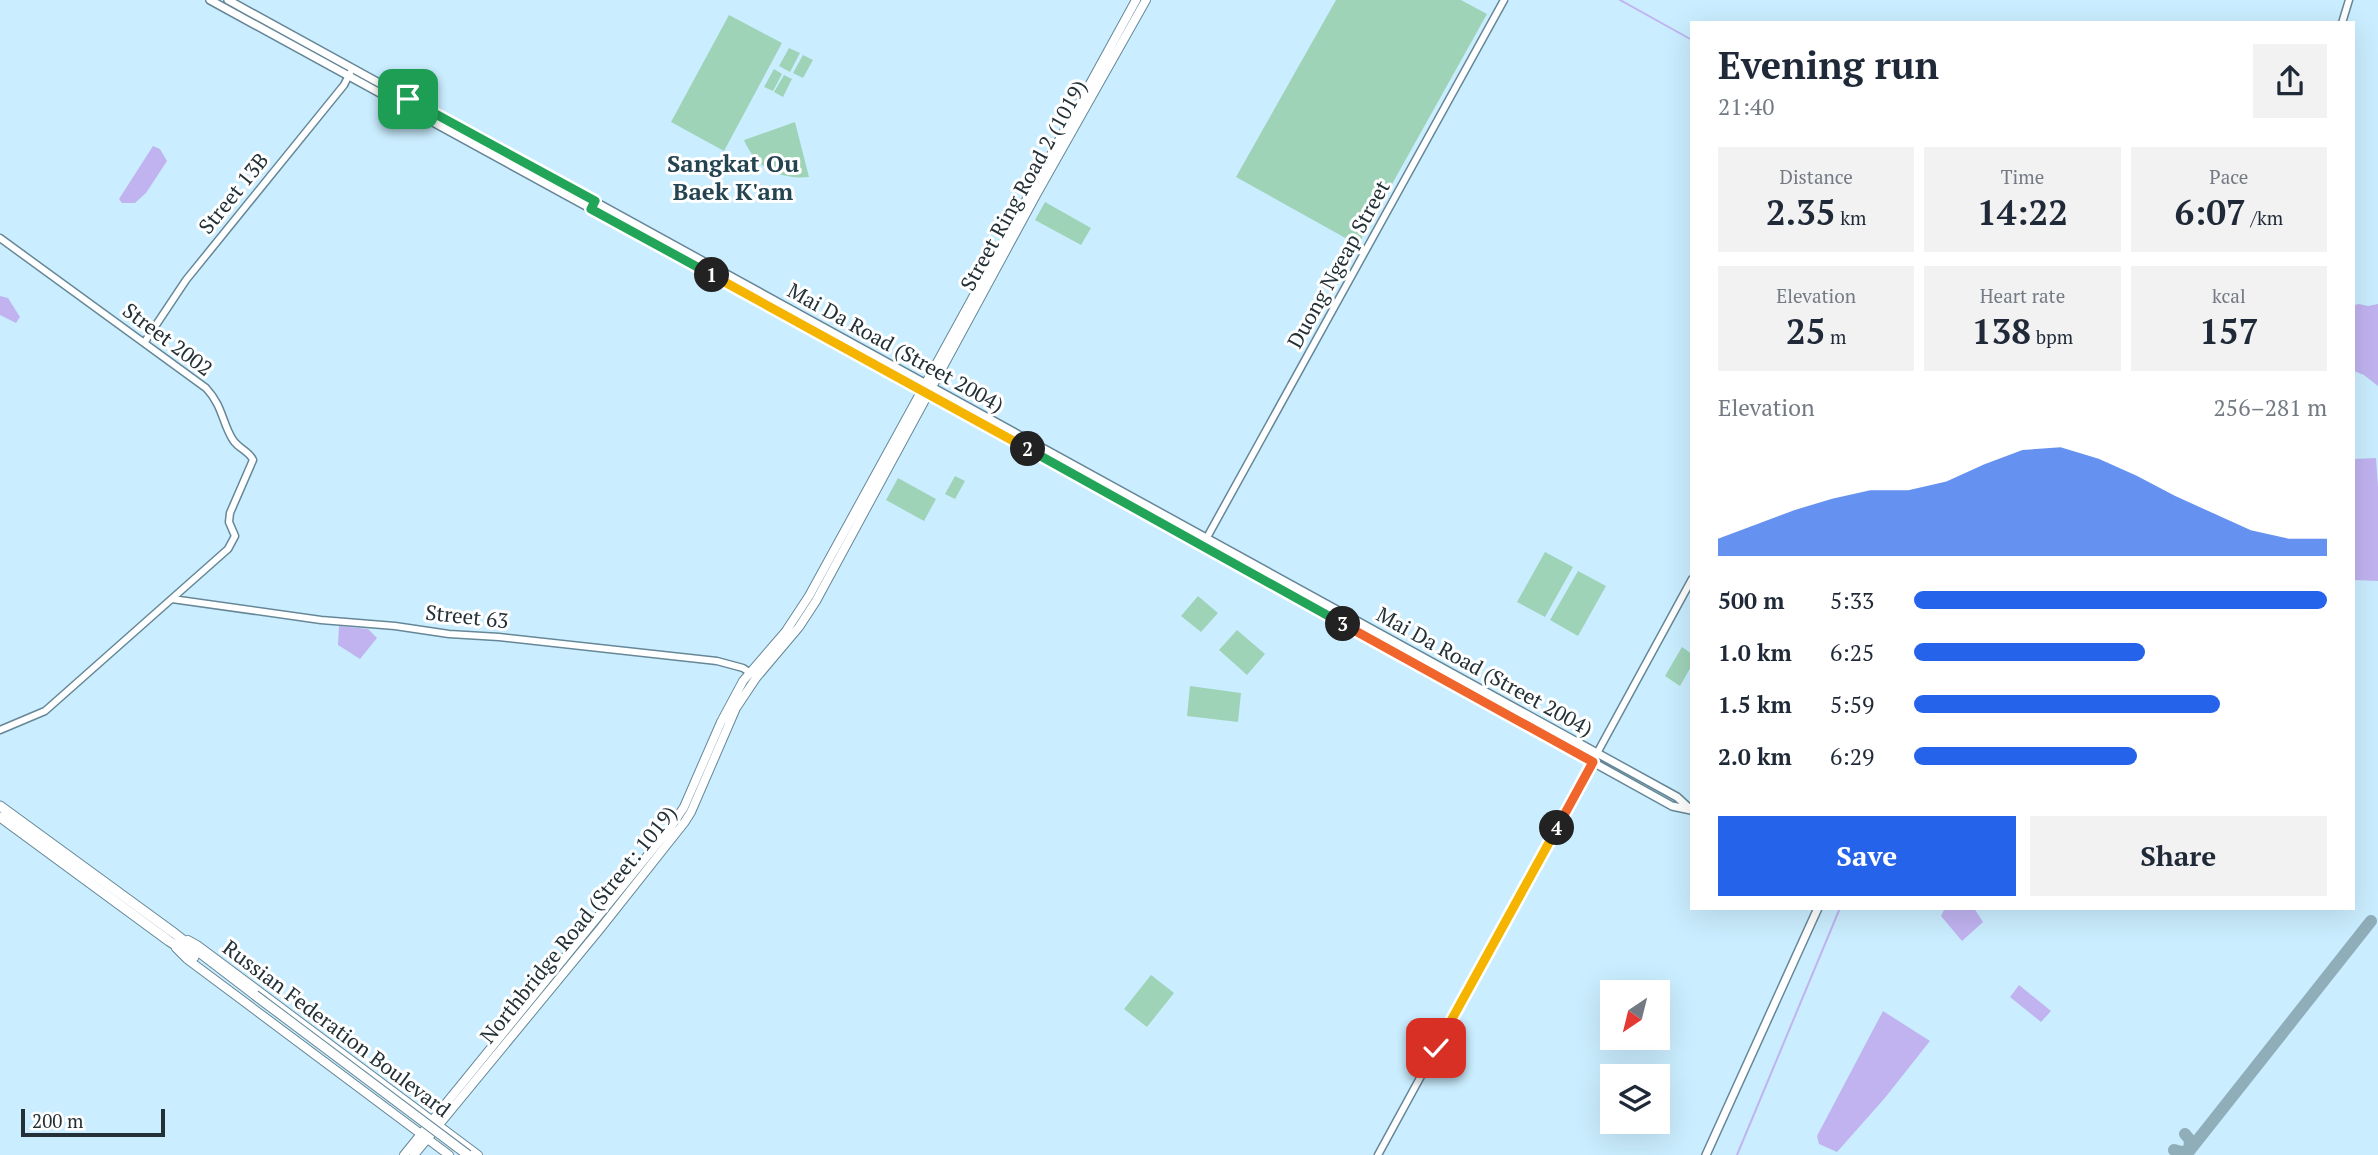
<!DOCTYPE html>
<html lang="en">
<head>
<meta charset="utf-8">
<style>
	body { margin:0; font-family:"PT Serif",serif; background:#f2f2f3; color:#1f2937; height:100vh; display:flex; flex-direction:column; font-size:26px; white-space:nowrap }
	* { box-sizing:border-box; margin:0 }
	p { font-size:23px; color:#747a83 }
	.icon { flex:none; width:38px; height:38px; fill:none; stroke:currentColor; stroke-width:2; stroke-linecap:round; stroke-linejoin:round }
	.map { position:relative; flex:1; overflow:hidden }
	.details { position:absolute; left:1690px; top:21px; width:665px; height:889px; display:flex; flex-direction:column; background:#fff; border-radius:0px; box-shadow:0 7px 28px #0002 }
	.details>* { flex:none }
	.needle { width:46px; rotate:215deg }
	.fabs { position:absolute; left:1600px; top:980px; display:grid; gap:14px }
	.fabs a { display:grid; place-items:center; width:70px; height:70px; border-radius:0px; background:#fff; box-shadow:0 7px 28px #0002; font-size:35px }
	.scale { position:absolute; left:21px; bottom:18px; width:144px; box-sizing:border-box; padding-left:7px; border:4px solid #233137; border-top:0; font-size:19px; line-height:24px; white-space:nowrap; color:#233137; -webkit-text-stroke:5px #fff; paint-order:stroke }
	.pin { position:absolute; display:grid; place-items:center; width:60px; height:60px; color:#fff; margin:-30px; border-radius:14px; box-shadow:0 4px 10px #0006 }
	.km { position:absolute; width:35px; height:35px; margin:-18px; border-radius:50%; background:#222; color:#fff; font-size:19px; line-height:35px; text-align:center }
	.round { display:grid; place-items:center; flex:none; width:74px; height:74px; border-radius:0px; background:#f2f2f3 }
	.headline { display:flex; align-items:center; justify-content:space-between; height:119px; padding:0 28px }
	h1 { font-size:38px; font-weight:600; line-height:52px }
	.figures { display:grid; grid-template-columns:repeat(3,1fr); gap:10px; height:119px; padding:7px 28px }
	.figures div { display:grid; align-content:center; border-radius:0px; background:#f2f2f3; text-align:center }
	.figures b { font-size:35px; font-weight:600 }
	.figures small { font-size:19px; font-weight:400 }
	.figures p { font-size:19px }
	.chart { height:196px; padding:14px 28px }
	.chart p { display:flex; justify-content:space-between }
	.chart svg { width:100%; height:126px; margin-top:7px; fill:#2563eb; opacity:.7 }
	.cta { display:flex; gap:14px; margin-top:auto; padding:14px 28px }
	.cta a { flex:1; height:80px; border-radius:0px; background:#2563eb; color:#fff; font-size:28px; font-weight:600; line-height:80px; text-align:center }
	.cta a+a { background:#f2f2f3; color:#1f2937 }
	ul { padding:0 28px; list-style:none; font-size:23px }
	li { display:grid; grid-template-columns:112px 84px 1fr; align-items:center; height:52px }
	li i { height:18px; border-radius:9px; background:#2563eb }
	.map>svg:first-child { display:block }
	.green { fill:#9ed3b8 }
	.water { fill:#c0b3f0 }
	.lines { fill:none; stroke-linecap:round; stroke-linejoin:round }
	.stream { stroke:#c0b3f0; stroke-width:2 }
	.taxiway { stroke:#90adba; stroke-width:12 }
	.tertiary-casing { stroke:#668797; stroke-width:9 }
	.secondary-casing { stroke:#668797; stroke-width:10 }
	.primary-casing { stroke:#668797; stroke-width:10 }
	.trunk-casing { stroke:#668797; stroke-width:11 }
	.tertiary { stroke:#fff; stroke-width:6 }
	.secondary { stroke:#fff; stroke-width:7 }
	.primary { stroke:#fff; stroke-width:8 }
	.trunk { stroke:#fff; stroke-width:9 }
	.trunk-bridge-casing { stroke:#668797; stroke-width:11; stroke-linecap:butt }
	.trunk-bridge { stroke:#fff; stroke-width:9 }
	.split-1-casing { stroke:#fff; stroke-width:14 }
	.split-2-casing { stroke:#fff; stroke-width:14 }
	.split-3-casing { stroke:#fff; stroke-width:14 }
	.split-4-casing { stroke:#fff; stroke-width:14 }
	.split-5-casing { stroke:#fff; stroke-width:14 }
	.split-1 { stroke:#22a559; stroke-width:9 }
	.split-2 { stroke:#f5b400; stroke-width:9 }
	.split-3 { stroke:#22a559; stroke-width:9 }
	.split-4 { stroke:#f0652b; stroke-width:9 }
	.split-5 { stroke:#f5b400; stroke-width:9 }
	.labels { text-anchor:middle; dominant-baseline:central; stroke-width:6; stroke-linejoin:round; paint-order:stroke }
	.street-label { font-size:21px; fill:#233137; stroke:#fff }
	.quarter-label { font-size:24px; font-weight:bold; fill:#254452; stroke:#fff }
</style>
</head>
<body>
<div class="map">
<svg width="2378" height="1155" viewBox="0 0 2378 1155">
	<rect width="100%" height="100%" fill="#caeeff"/>
	<path class="green" d="M1336,0H1461L1487,14L1358,245L1236,177Z
		M729,15L782,43L724,151L671,122Z
		M789,48L800,53L790,72L779,66Z
		M803,55L813,60L803,78L793,73Z
		M774,69L782,74L773,91L764,87Z
		M784,75L792,79L783,97L774,92Z
		M795,122L809,177C779,180 756,168 744,140Z
		M1045,202L1091,228L1081,245L1035,220Z
		M955,476L965,481L955,499L945,494Z
		M898,478L936,499L924,521L886,500Z
		M1545,552L1573,567L1545,617L1517,602Z
		M1578,571L1606,586L1578,636L1550,620Z
		M1198,596L1218,613L1201,632L1181,616Z
		M1237,630L1265,654L1247,675L1219,650Z
		M1682,647L1692,654V665L1680,686L1665,676Z
		M1190,686L1241,693L1238,722L1187,716Z
		M1151,975L1174,993L1147,1027L1124,1009Z"/>
	<path class="water" d="M153,146L160,149L167,161L146,193L135,203H122L119,199Z
		M0,296L8,298L20,317L16,323L0,315Z
		M2359,304L2368,306L2378,304V386L2364,375L2354,371V305Z
		M2376,458L2378,487V581L2354,580V459Z
		M339,626L368,629L377,638L360,659L338,645Z
		M1945,908H1974L1983,922L1962,941L1941,916Z
		M2019,985L2051,1011L2041,1022L2010,997Z
		M1883,1011L1930,1041L1884,1099L1837,1152L1819,1144L1817,1136Z"/>
	<g class="lines">
		<path class="stream" d="M1620,0L1692,40
			M1737,1155L1840,908"/>
		<path class="taxiway" d="M2174,1150L2181,1152L2189,1151L2190,1140L2185,1134
			M2186,1155L2371,921"/>
		<g class="tertiary-casing">
			<path id="tertiary" d="M2342,23L2349,0
				M0,238L206,388C223,406 222,423 233,440C239,449 249,451 253,460L230,513L229,522L235,536L228,549L45,711L0,730
				M144,343L186,280L344,85L350,73
				M1205,541L1504,0
				M172,599L321,620L395,626L449,634L499,637L717,661L743,668L752,674
				M1378,1155L1692,579"/>
		</g>
		<g class="secondary-casing">
			<path id="secondary" d="M210,0L922,390L1672,806L1691,810
				M228,0L1677,797L1689,808
				M1706,1155L1818,908"/>
		</g>
		<g class="primary-casing">
			<path id="primary" d="M188,940L197,945L478,1155
				M176,948L187,959L449,1155
				M404,1155L670,828L684,807L721,722L743,681L786,631L809,596L1136,0
				M414,1155L600,929L684,823L691,812L736,708L756,678L799,627L816,601L1036,195L1146,0"/>
		</g>
		<g class="trunk-casing">
			<path id="trunk" d="M0,806L174,933L255,995
				M0,817L169,941L194,957"/>
		</g>
		<use href="#tertiary" class="tertiary"/>
		<use href="#secondary" class="secondary"/>
		<use href="#primary" class="primary"/>
		<use href="#trunk" class="trunk"/>
		<g class="trunk-bridge-casing">
			<path id="trunk-bridge" d="M255,995L468,1155"/>
		</g>
		<use href="#trunk-bridge" class="trunk-bridge"/>
	</g>
	<g class="lines">
		<g class="split-1-casing">
			<path id="split-1" d="M408,99L595,201L591,209L712,275"/>
		</g>
		<g class="split-2-casing">
			<path id="split-2" d="M712,275L1028,449"/>
		</g>
		<g class="split-3-casing">
			<path id="split-3" d="M1028,449L1343,624"/>
		</g>
		<g class="split-4-casing">
			<path id="split-4" d="M1343,624L1593,762L1557,828"/>
		</g>
		<g class="split-5-casing">
			<path id="split-5" d="M1436,1048L1557,828"/>
		</g>
		<use href="#split-1" class="split-1"/>
		<use href="#split-2" class="split-2"/>
		<use href="#split-3" class="split-3"/>
		<use href="#split-4" class="split-4"/>
		<use href="#split-5" class="split-5"/>
	</g>
	<g class="labels">
		<g class="street-label">
			<text transform="translate(1023 185) rotate(-61)">Street Ring Road 2 (1019)</text>
			<text transform="translate(233 193) rotate(-51)">Street 13B</text>
			<text transform="translate(1338 264) rotate(-61)">Duong Ngeap Street</text>
			<text transform="translate(168 339) rotate(37)">Street 2002</text>
			<text transform="translate(896 347) rotate(29)">Mai Da Road (Street 2004)</text>
			<text transform="translate(467 616) rotate(6)">Street 63</text>
			<text transform="translate(1485 671) rotate(29)">Mai Da Road (Street 2004)</text>
			<text transform="translate(578 924) rotate(-51)">Northbridge Road (Street: 1019)</text>
			<text transform="translate(337 1028) rotate(37)">Russian Federation Boulevard</text>
		</g>
		<g class="quarter-label">
			<text x="733" y="163">Sangkat Ou<tspan x="733" dy="28">Baek K'am</tspan></text>
		</g>
	</g>
</svg>
<div class="fabs">
<a><svg class="needle" viewBox="-14 -14 28 28"><path d="M0-13l5 13h-10z" fill="#e53935"/><path d="M0 13l5-13h-10z" fill="#747a83"/></svg></a>
<a><svg class="icon" aria-label="layers" viewBox="0 0 24 24"><path d="M12 4l9 5-9 5-9-5zM3 14l9 5 9-5"/></svg></a>
</div>
<div class="scale">200 m</div>
<div class="pin" style="left:408px;top:99px;background:#1e9e55"><svg class="icon" aria-label="arrive" viewBox="0 0 24 24"><path d="M6 21V4h12l-3 4 3 4H6"/></svg></div>
<div class="pin" style="left:1436px;top:1048px;background:#d93025"><svg class="icon" aria-label="check" viewBox="0 0 24 24"><path d="M5 12l5 5 9-10"/></svg></div>
<b class="km" style="left:712px;top:275px">1</b>
<b class="km" style="left:1028px;top:449px">2</b>
<b class="km" style="left:1343px;top:624px">3</b>
<b class="km" style="left:1557px;top:828px">4</b>
<section class="details">
<div class="headline"><div><h1>Evening run</h1><p>21:40</p></div><a class="round"><svg class="icon" aria-label="share" viewBox="0 0 24 24"><path d="M12 15V3M7 8l5-5 5 5M5 13v7h14v-7"/></svg></a></div>
<div class="figures">
<div><p>Distance</p><b>2.35<small> km</small></b></div>
<div><p>Time</p><b>14:22</b></div>
<div><p>Pace</p><b>6:07<small> /km</small></b></div>
</div>
<div class="figures">
<div><p>Elevation</p><b>25<small> m</small></b></div>
<div><p>Heart rate</p><b>138<small> bpm</small></b></div>
<div><p>kcal</p><b>157</b></div>
</div>
<div class="chart"><p><span>Elevation</span>256–281 m</p>
<svg viewBox="0 0 160 44" preserveAspectRatio="none"><path d="M0 44V38L10 33L20 28L30 24L40 21L50 21L60 18L70 12L80 7L90 6L100 10L110 16L120 23L130 29L140 35L150 38L160 38V44z"/></svg>
</div>
<ul>
<li><b>500 m</b>5:33<i style="width:100%"></i></li>
<li><b>1.0 km</b>6:25<i style="width:56%"></i></li>
<li><b>1.5 km</b>5:59<i style="width:74%"></i></li>
<li><b>2.0 km</b>6:29<i style="width:54%"></i></li>
</ul>
<div class="cta"><a>Save</a><a>Share</a></div>
</section>
</div>
</body>
</html>
